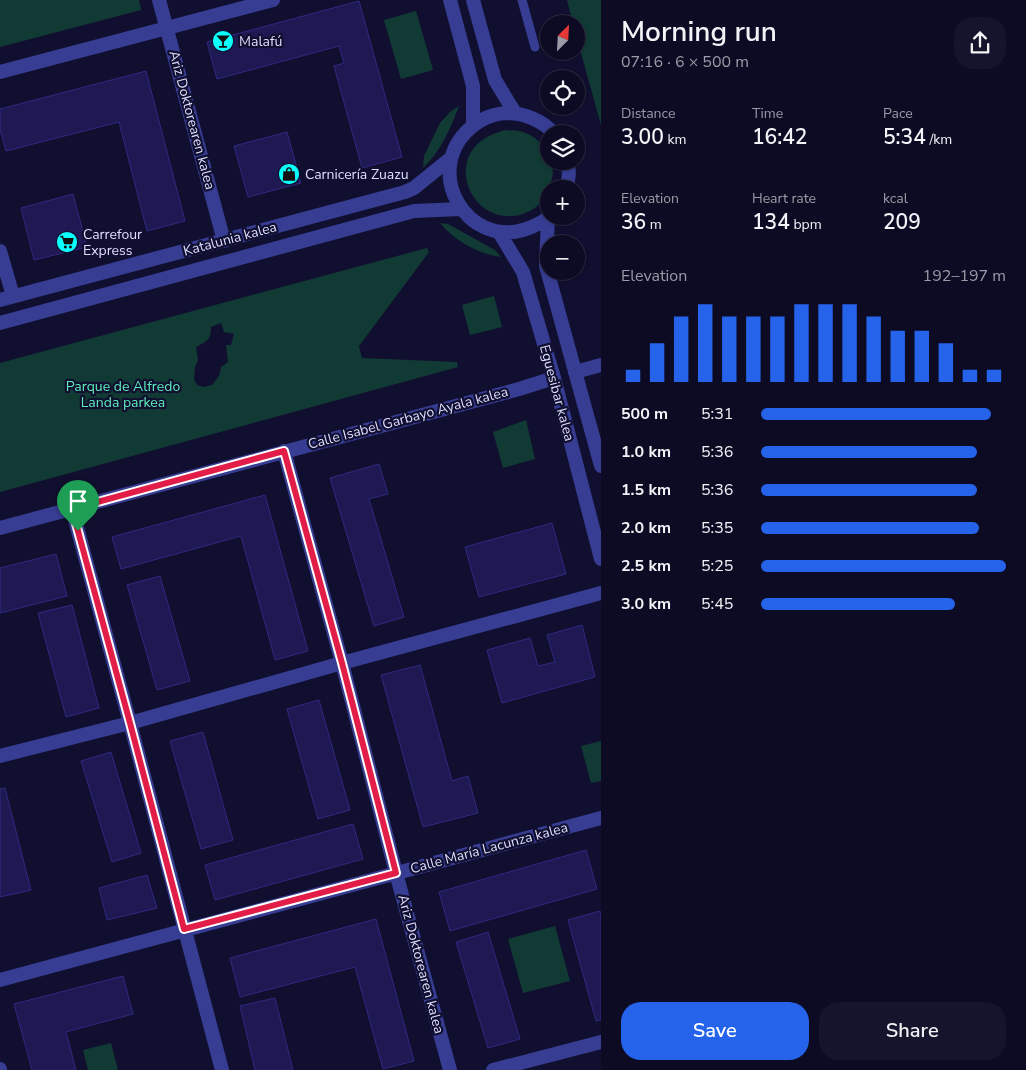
<!DOCTYPE html>
<html lang="en">
<head>
<meta charset="utf-8">
<style>
	body { margin:0; font-family:"Nunito Sans",sans-serif; background:#16142c; color:#f1f3f6; height:100vh; display:flex; flex-direction:column; font-size:19px; white-space:nowrap }
	* { box-sizing:border-box; margin:0 }
	p { font-size:16px; color:#9a9ba6 }
	.icon { flex:none; width:28px; height:28px; fill:none; stroke:currentColor; stroke-width:2; stroke-linecap:round; stroke-linejoin:round }
	.map { position:relative; flex:1; overflow:hidden }
	.side { display:flex; flex-direction:column; background:#0d0b24; width:425px }
	.side>* { flex:none }
	.needle { width:32px; rotate:24deg }
	.fabs { position:absolute; left:540px; top:15px; display:grid; gap:10px }
	.fabs a { display:grid; place-items:center; width:45px; height:45px; border-radius:50%; background:#0d0b24; box-shadow:0 1px 4px #0004,0 0 0 1px #2d2b41; font-size:25px }
	.pin { position:absolute; display:grid; place-items:center; width:42px; height:42px; color:#fff; margin:-51px -21px; border-radius:50% 50% 50% 0; rotate:-45deg; box-shadow:0 0 5px #0007 }
	.pin .icon { rotate:45deg }
	.round { display:grid; place-items:center; flex:none; width:52px; height:52px; border-radius:20px; background:#16142c }
	.summary { display:flex; align-items:center; justify-content:space-between; height:85px; padding:0 20px }
	h1 { font-size:28px; font-weight:600; line-height:38px }
	.stats { display:grid; grid-template-columns:repeat(3,1fr); gap:8px; height:85px; padding:5px 20px }
	.stats div { display:grid; align-content:center }
	.stats b { font-size:21px; font-weight:600 }
	.stats small { font-size:14px; font-weight:400 }
	.stats p { font-size:14px }
	.chart { height:140px; padding:10px 20px }
	.chart p { display:flex; justify-content:space-between }
	.chart svg { width:100%; height:90px; margin-top:5px; stroke:#2563eb; stroke-width:6 }
	.button { display:flex; gap:10px; margin-top:auto; padding:10px 20px }
	.button a { flex:1; height:58px; border-radius:20px; background:#2563eb; color:#fff; font-size:20px; font-weight:600; line-height:58px; text-align:center }
	.button a+a { background:#16142c; color:#f1f3f6 }
	ul { padding:0 20px; list-style:none; font-size:16px }
	li { display:grid; grid-template-columns:80px 60px 1fr; align-items:center; height:38px }
	li i { height:12px; border-radius:6px; background:#2563eb }
	main { display:flex; flex:1; min-height:0 }
	.map>svg:first-child { display:block }
	.green { fill:#123a34; fill-rule:evenodd }
	.building { fill:#1e1952; stroke:#302981 }
	.lines { fill:none; stroke-linecap:round; stroke-linejoin:round }
	.service { stroke:#363d93; stroke-width:9 }
	.pedestrian { stroke:#363d93; stroke-width:14 }
	.minor { stroke:#363d93; stroke-width:14 }
	.tertiary { stroke:#363d93; stroke-width:14 }
	.route-casing { stroke:#fff; stroke-width:10 }
	.route { stroke:#e11d48; stroke-width:6 }
	.labels { text-anchor:middle; dominant-baseline:central; stroke-width:4.5; stroke-linejoin:round; paint-order:stroke }
	.poi-label { font-size:14px; fill:#dedeff; stroke:#110f30; text-anchor:start }
	.street-label { font-size:14px; fill:#dedeff; stroke:#110f30 }
	.park-label { font-size:14px; fill:#5cedb8; stroke:#110f30 }
</style>
</head>
<body>
<main>
<div class="map">
<svg width="601" height="1070" viewBox="0 0 601 1070">
	<rect width="100%" height="100%" fill="#110f30"/>
	<path class="green" d="M0,0H139L141,10L0,47Z
		M567,0H601V125L576,35V24H573Z
		M416,11L433,70L401,79L384,20Z
		M459,106C451,128 440,152 423,168L424,156L440,123L450,112Z
		M505,130C510,131 514,130 518,131C532,133 549,146 549,161H551L553,173L550,187C548,191 546,197 543,200C536,209 525,215 513,216C473,220 448,167 481,141C488,135 496,133 505,130Z
		M440,223L448,224L495,250L501,257C478,254 455,241 440,223Z
		M427,248L429,252L359,346L362,358L457,362L458,367L0,492V363ZM221,323L224,332L234,334L231,345H226L228,362L221,367L219,376L212,385L204,387L197,385L194,379L195,367L198,360L196,347C207,341 211,340 211,327Z
		M494,296L502,327L470,335L462,305Z
		M526,420L535,459L503,468L493,432Z
		M601,741V781L591,783L581,746Z
		M555,926L570,981L523,993L508,939Z
		M111,1043L118,1070H88L83,1050Z"/>
	<path class="building" d="M359,1L402,157L362,168L334,66L344,63L339,46L217,79L207,42Z
		M146,71L185,221L147,231L119,122L6,151L0,129V109Z
		M287,132L301,183L248,197L234,146Z
		M73,194L87,247L34,260L21,208Z
		M379,464L388,494L369,499L404,617L374,626L330,478Z
		M265,495L308,651L275,660L241,536L121,569L112,537Z
		M552,523L566,574L479,597L465,547Z
		M56,554L67,596L0,613V568Z
		M160,576L190,681L157,690L127,585Z
		M72,605L99,708L66,717L38,613Z
		M582,625L595,677L502,703L487,650L530,638L538,666L555,662L547,635Z
		M420,665L452,781L468,776L478,813L423,827L381,675Z
		M319,700L350,810L318,819L287,709Z
		M203,732L233,840L201,849L170,741Z
		M111,752L141,853L112,862L81,761Z
		M5,788L31,890L0,897V789Z
		M353,824L363,859L215,900L205,865Z
		M586,850L597,889L450,931L439,892Z
		M147,875L157,908L107,920L99,888Z
		M600,911L601,916V1020L596,1021L568,920Z
		M376,919L414,1061L383,1069L355,967L240,997L230,958Z
		M488,932L520,1039L488,1048L456,942Z
		M123,976L133,1014L66,1032L76,1070H32L14,1004Z
		M275,998L293,1070H255L240,1006Z"/>
	<g class="lines">
		<path class="service" d="M522,0L535,47"/>
		<path class="pedestrian" d="M575,372L601,365"/>
		<path class="minor" d="M159,0L224,241
			M0,72L273,0
			M0,251L13,296
			M284,451L342,663L396,873L450,1070
			M72,509L130,723L222,1070
			M0,528L519,389L554,378
			M0,756L130,723L342,663L601,593
			M0,980L601,818
			M0,1069V1070
			M493,1070L601,1042"/>
		<path class="tertiary" d="M450,0L473,86V125
			M473,0L495,80L515,113
			M566,189C569,181 570,169 567,161
			M550,216C542,223 533,227 523,230C467,246 425,175 466,132C477,121 490,114 506,113C523,113 543,120 554,134
			M548,218L546,266L601,466
			M499,232L523,272L554,378L601,559
			M0,300L405,192L414,188L451,158
			M0,323L414,211L461,209"/>
	</g>
	<g class="lines">
		<g class="route-casing">
			<path id="route" d="M284,451L342,663L396,873L184,929L130,723L72,509Z"/>
		</g>
		<use href="#route" class="route"/>
	</g>
	<defs>
		<g id="bar-disc" transform="scale(1.125)"><circle r="9.5" fill="#0afffc" stroke="#110f30"/><path d="M-6-5H6L.8 .8V4.5H3.5V6h-7V4.5H-.8V.8Z" fill="#111"/></g>
		<g id="shop-disc" transform="scale(1.125)"><circle r="9.5" fill="#0afffc" stroke="#110f30"/><path d="M-5-2.5h2.3a2.7 3.5 0 0 1 5.4 0H5L5.5 6h-11ZM-1.5-2.5h3a1.5 2.3 0 0 0-3 0Z" fill="#111"/></g>
		<g id="supermarket-disc" transform="scale(1.125)"><circle r="9.5" fill="#0afffc" stroke="#110f30"/><path d="M-6-5.5h2.5l.6 2H6L4.5 2H-2.5L-4.4-4H-6ZM-1.5 3.2a1.3 1.3 0 1 0 .1 0ZM3 3.2a1.3 1.3 0 1 0 .1 0Z" fill="#111"/></g>
	</defs>
	<g fill-rule="evenodd">
		<use href="#bar-disc" x="223" y="41"/>
		<use href="#shop-disc" x="289" y="174"/>
		<use href="#supermarket-disc" x="67" y="242"/>
	</g>
	<g class="labels">
		<g class="poi-label">
			<text x="239" y="41">Malafú</text>
			<text x="305" y="174">Carnicería Zuazu</text>
			<text x="83" y="234">Carrefour<tspan x="83" dy="16">Express</tspan></text>
		</g>
		<g class="street-label">
			<text transform="translate(192 120) rotate(75)">Ariz Doktorearen kalea</text>
			<text transform="translate(230 239) rotate(-15)">Katalunia kalea</text>
			<text transform="translate(557 393) rotate(75)">Eguesibar kalea</text>
			<text transform="translate(408 418) rotate(-15)">Calle Isabel Garbayo Ayala kalea</text>
			<text transform="translate(489 848) rotate(-15)">Calle María Lacunza kalea</text>
			<text transform="translate(421 964) rotate(75)">Ariz Doktorearen kalea</text>
		</g>
		<g class="park-label">
			<text x="123" y="386">Parque de Alfredo<tspan x="123" dy="16">Landa parkea</tspan></text>
		</g>
	</g>
</svg>
<div class="fabs">
<a><svg class="needle" viewBox="-14 -14 28 28"><path d="M0-13l5 13h-10z" fill="#e53935"/><path d="M0 13l5-13h-10z" fill="#9a9ba6"/></svg></a>
<a><svg class="icon" aria-label="locate" viewBox="0 0 24 24"><circle cx="12" cy="12" r="6"/><path d="M12 2v4M12 18v4M2 12h4M18 12h4"/></svg></a>
<a><svg class="icon" aria-label="layers" viewBox="0 0 24 24"><path d="M12 4l9 5-9 5-9-5zM3 14l9 5 9-5"/></svg></a>
<a>+</a>
<a>−</a>
</div>
<div class="pin" style="left:78px;top:531px;background:#1e9e55"><svg class="icon" aria-label="arrive" viewBox="0 0 24 24"><path d="M6 21V4h12l-3 4 3 4H6"/></svg></div>
</div>
<section class="side">
<div class="summary"><div><h1>Morning run</h1><p>07:16 · 6 × 500 m</p></div><a class="round"><svg class="icon" aria-label="share" viewBox="0 0 24 24"><path d="M12 15V3M7 8l5-5 5 5M5 13v7h14v-7"/></svg></a></div>
<div class="stats">
<div><p>Distance</p><b>3.00<small> km</small></b></div>
<div><p>Time</p><b>16:42</b></div>
<div><p>Pace</p><b>5:34<small> /km</small></b></div>
</div>
<div class="stats">
<div><p>Elevation</p><b>36<small> m</small></b></div>
<div><p>Heart rate</p><b>134<small> bpm</small></b></div>
<div><p>kcal</p><b>209</b></div>
</div>
<div class="chart"><p><span>Elevation</span>192–197 m</p>
<svg viewBox="0 0 160 44" preserveAspectRatio="none"><path d="M5 44V38M15 44V25M25 44V12M35 44V6M45 44V12M55 44V12M65 44V12M75 44V6M85 44V6M95 44V6M105 44V12M115 44V19M125 44V19M135 44V25M145 44V38M155 44V38"/></svg>
</div>
<ul>
<li><b>500 m</b>5:31<i style="width:94%"></i></li>
<li><b>1.0 km</b>5:36<i style="width:88%"></i></li>
<li><b>1.5 km</b>5:36<i style="width:88%"></i></li>
<li><b>2.0 km</b>5:35<i style="width:89%"></i></li>
<li><b>2.5 km</b>5:25<i style="width:100%"></i></li>
<li><b>3.0 km</b>5:45<i style="width:79%"></i></li>
</ul>
<div class="button"><a>Save</a><a>Share</a></div>
</section>
</main>
</body>
</html>
